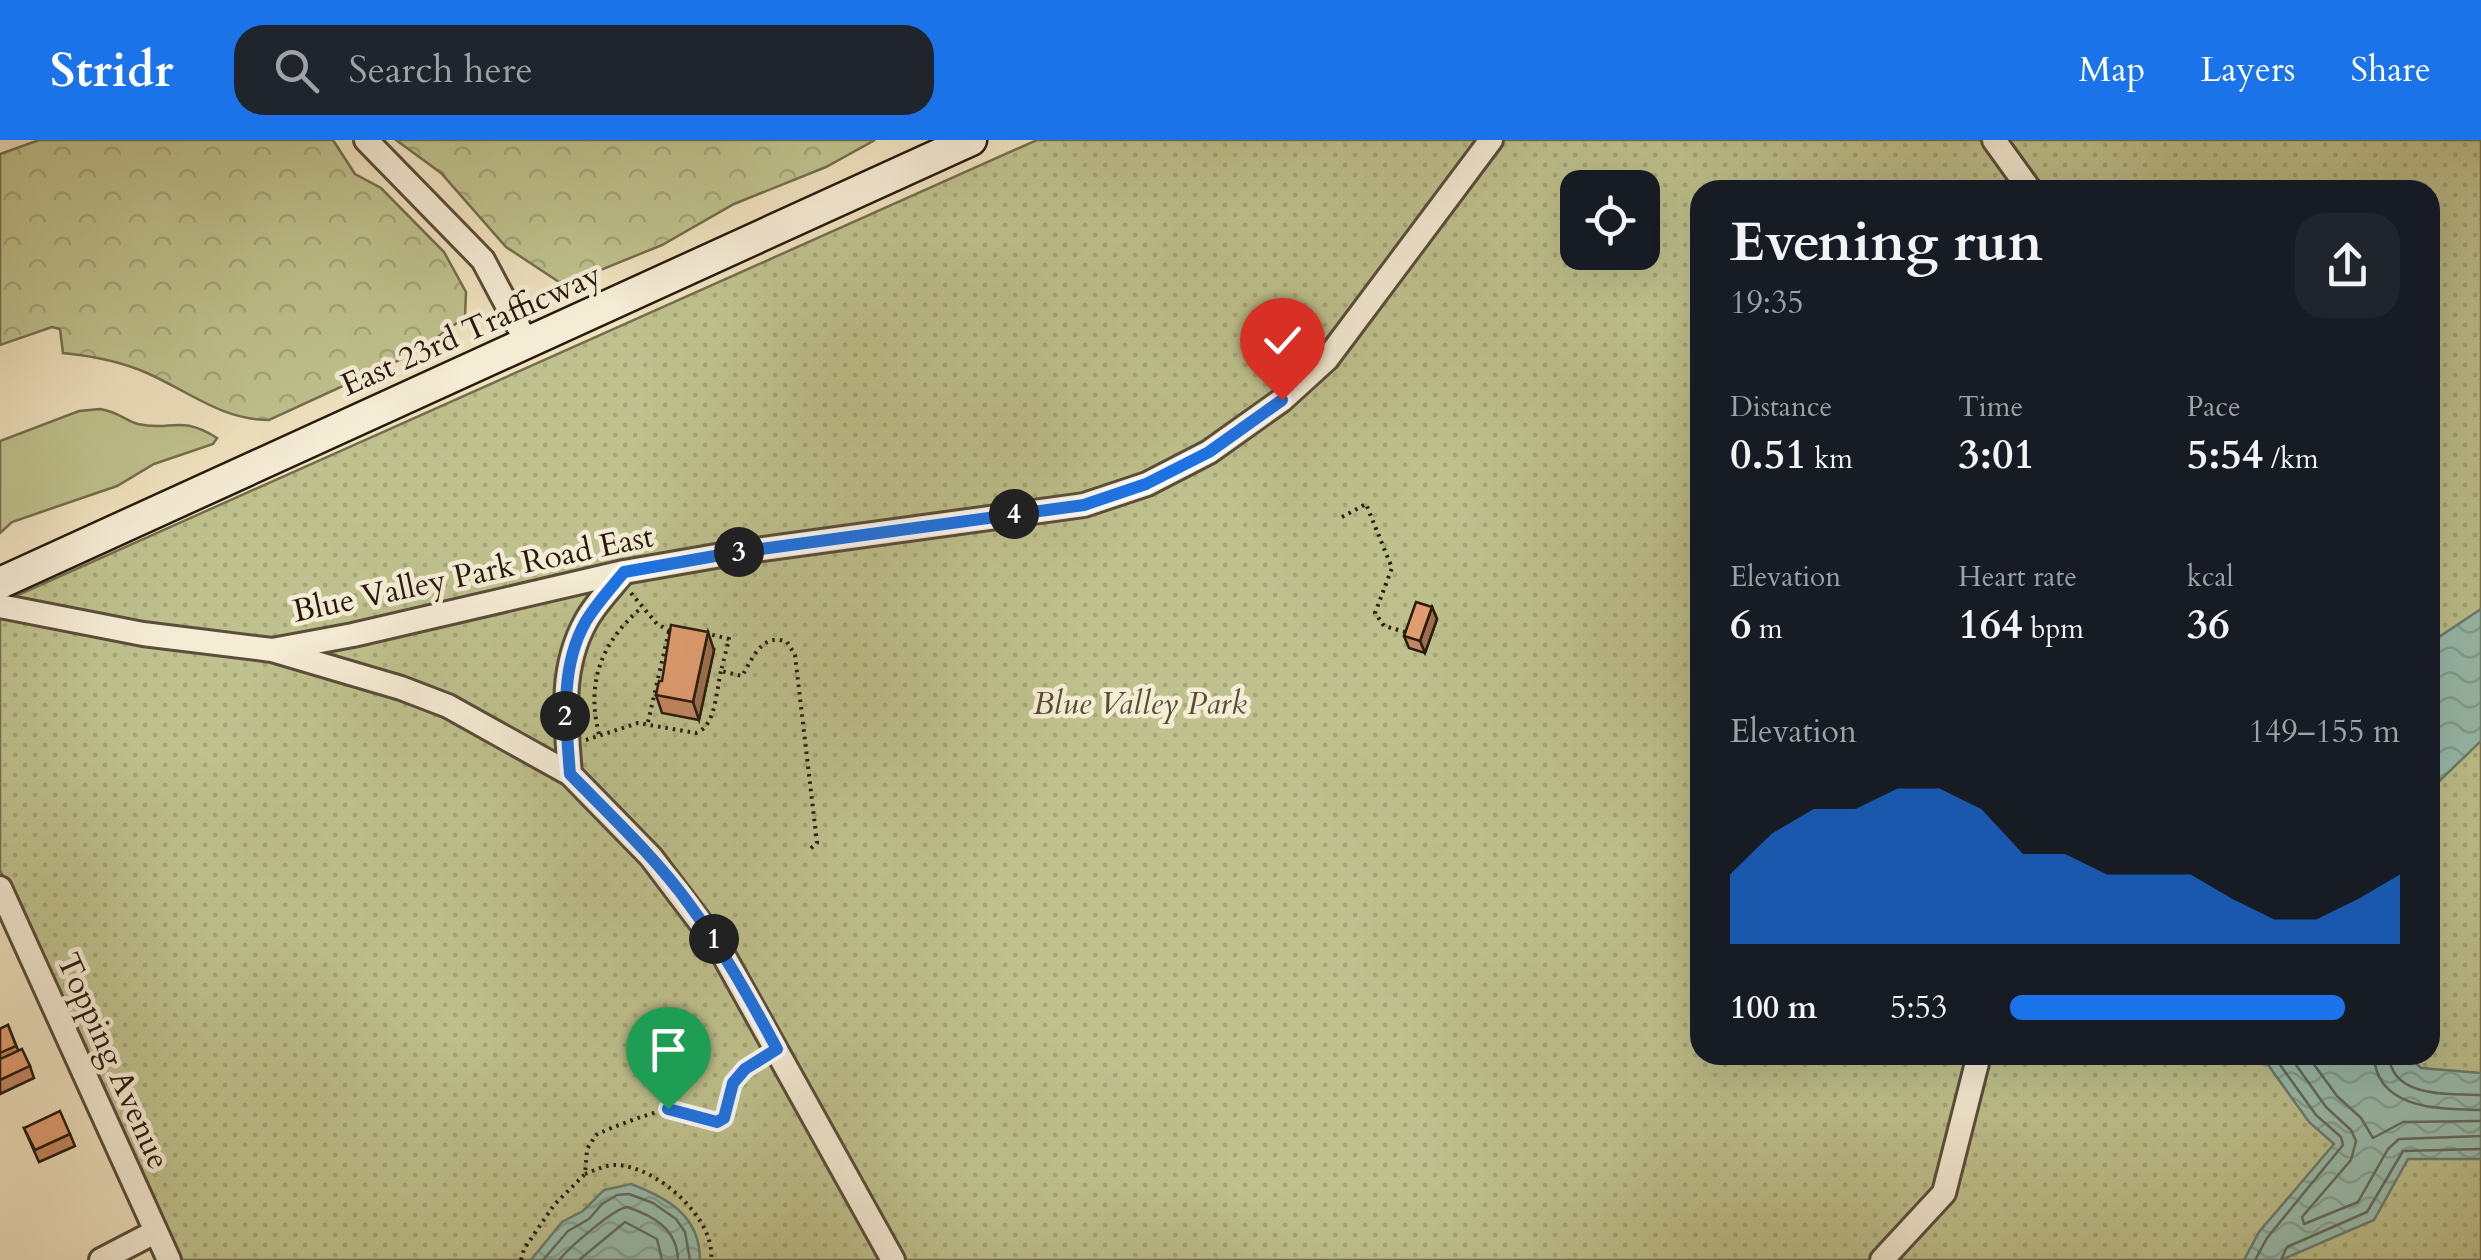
<!DOCTYPE html>
<html lang="en">
<head>
<meta charset="utf-8">
<style>
	body { margin:0; font-family:Cardo,serif; background:#20242c; color:#f1f3f6; height:100vh; display:flex; flex-direction:column; font-size:38px; white-space:nowrap }
	* { box-sizing:border-box; margin:0 }
	p { font-size:32px; color:#9ea1a6 }
	.icon { flex:none; width:55px; height:55px; fill:none; stroke:currentColor; stroke-width:2; stroke-linecap:round; stroke-linejoin:round }
	.map { position:relative; flex:1; overflow:hidden }
	.sheet { position:absolute; left:1690px; top:40px; width:750px; height:885px; display:flex; flex-direction:column; background:#171b24; border-radius:30px; box-shadow:0 10px 40px #0002 }
	.sheet>* { flex:none }
	.fabs { position:absolute; left:1560px; top:30px; display:grid; gap:20px }
	.fabs a { display:grid; place-items:center; width:100px; height:100px; border-radius:20px; background:#171b24; box-shadow:0 10px 40px #0002; font-size:50px }
	.pin { position:absolute; display:grid; place-items:center; width:85px; height:85px; color:#fff; margin:-102px -42px; border-radius:50% 50% 50% 0; rotate:-45deg; box-shadow:0 0 10px #0007 }
	.pin .icon { rotate:45deg }
	.km { position:absolute; width:50px; height:50px; margin:-25px; border-radius:50%; background:#222; color:#fff; font-size:28px; line-height:50px; text-align:center }
	.round { display:grid; place-items:center; flex:none; width:105px; height:105px; border-radius:30px; background:#20242c }
	.overview { display:flex; align-items:center; justify-content:space-between; height:170px; padding:0 40px }
	h1 { font-size:55px; font-weight:700; line-height:75px }
	.metrics { display:grid; grid-template-columns:repeat(3,1fr); gap:15px; height:170px; padding:10px 40px }
	.metrics div { display:grid; align-content:center }
	.metrics b { font-size:42px; font-weight:700 }
	.metrics small { font-size:28px; font-weight:400 }
	.metrics p { font-size:28px }
	.chart { height:280px; padding:20px 40px }
	.chart p { display:flex; justify-content:space-between }
	.chart svg { width:100%; height:180px; margin-top:10px; fill:#1a73e8; opacity:.7 }
	ul { padding:0 40px; list-style:none; font-size:32px }
	li { display:grid; grid-template-columns:160px 120px 1fr; align-items:center; height:75px }
	li i { height:25px; border-radius:12px; background:#1a73e8 }
	header { display:flex; align-items:center; gap:60px; box-sizing:border-box; height:140px; padding:0 50px; background:#1a73e8; color:#fff }
	header strong { font-size:48px }
	nav { display:flex; gap:55px; margin-inline-start:auto; font-size:35px }
	.search { width:700px; height:90px; background:#20242c; display:flex; align-items:center; gap:25px; box-sizing:border-box; padding:0 35px; border-radius:30px; color:#9ea1a6; font-size:38px }
	.map>svg:first-child { display:block }
	.grass { fill:#bfc28e; stroke:#746e4e; stroke-width:2.5 }
	.forest { fill:url(#forest-crowns); stroke:#746e4e; stroke-width:2.5 }
	.park { fill:url(#park-dots); stroke:#746e4e; stroke-width:2.5; fill-rule:evenodd }
	.water { fill:url(#water-waves); stroke:#6c7d6f; stroke-width:2.5 }
	.lines { fill:none; stroke-linecap:round; stroke-linejoin:round }
	.shore { stroke:#616c5f; stroke-width:2.5 }
	.minor-casing { stroke:#5a4d3a; stroke-width:28 }
	.secondary-casing { stroke:#281b0e; stroke-width:35 }
	.path { stroke:#281b0e; stroke-width:4; stroke-dasharray:2.5 5; stroke-linecap:butt }
	.minor { stroke:#f5ecd5; stroke-width:22 }
	.secondary { stroke:#f5ecd5; stroke-width:30 }
	.wall { fill:#c28861; stroke:#281b0e; stroke-width:2.5 }
	.shaded-wall { fill:#9e6f4f; stroke:#281b0e; stroke-width:2.5 }
	.building { fill:#e29e71; stroke:#281b0e; stroke-width:2.5 }
	.route-casing { stroke:#fff; stroke-width:20 }
	.route { stroke:#1a73e8; stroke-width:12 }
	.labels { text-anchor:middle; dominant-baseline:central; stroke-width:9; stroke-linejoin:round; paint-order:stroke }
	.street-label { font-size:32px; fill:#281b0e; stroke:#f5ecd5 }
	.park-label { font-size:32px; font-style:italic; fill:#554d34; stroke:#f5ecd5 }
</style>
</head>
<body>
<header>
<strong>Stridr</strong>
<div class="search"><svg class="icon" aria-label="search" viewBox="0 0 24 24"><circle cx="10" cy="10" r="6"/><path d="M15 15l6 6"/></svg>Search here</div>
<nav><a>Map</a><a>Layers</a><a>Share</a></nav>
</header>
<div class="map">
<svg width="2481" height="1120" viewBox="0 0 2481 1120">
	<defs>
		<pattern id="forest-crowns" width="20" height="18" patternUnits="userSpaceOnUse" patternTransform="scale(2.5)"><rect width="20" height="18" fill="#bfc28e"/><path d="M2 6a3 3 0 1 1 6 0M12 15a3 3 0 1 1 6 0" fill="none" stroke="#a4a679"/></pattern>
		<pattern id="park-dots" width="8" height="8" patternUnits="userSpaceOnUse" patternTransform="scale(2.5)"><rect width="8" height="8" fill="#bfc28e"/><path d="M2 2h.1M6 6h.1" fill="none" stroke="#a4a679" stroke-width="1.8" stroke-linecap="round"/></pattern>
		<pattern id="water-waves" width="16" height="10" patternUnits="userSpaceOnUse" patternTransform="scale(2.5)"><rect width="16" height="10" fill="#9abeb0"/><path d="M0 5q4-4 8 0t8 0" fill="none" stroke="#85a396"/></pattern>
	</defs>
	<rect width="100%" height="100%" fill="#efe2be"/>
	<filter id="stains"><feTurbulence type="fractalNoise" baseFrequency=".002" numOctaves="4"/><feColorMatrix values="0 0 0 0 .2 0 0 0 0 .09 0 0 0 0 .02 0 0 0 .5 -.17"/></filter>
	<radialGradient id="worn" r=".72"><stop offset=".6" stop-color="#630" stop-opacity="0"/><stop offset="1" stop-color="#630" stop-opacity=".3"/></radialGradient>
	<path class="grass" d="M100,269C119,272 124,280 138,284C171,292 179,274 217,298L213,304L154,324L117,346L12,382L0,393V301L79,271Z"/>
	<path class="forest" d="M39,0H333L355,34L381,48L444,112L466,152L465,177L417,212L269,280C222,280 188,251 147,233C120,221 93,216 63,213L60,189L52,187L0,205V14Z
		M396,0H875L826,27L734,64L662,105L576,140L559,142L506,107L441,33Z"/>
	<path class="park" d="M1037,0H2481V1120H177L0,730V463ZM1578,48H1642V112H1578ZM1700,50H2430V915H1700Z"/>
	<path class="water" d="M2481,469V601L2430,650V503Z
		M2261,915H2407L2421,928L2481,933V1019H2408L2374,1080L2281,1120H2244L2259,1092L2334,1004L2309,982Z
		M631,1044C668,1058 700,1076 700,1120H531L562,1082L583,1071L604,1050Z"/>
	<g class="lines">
		<path class="shore" d="M2289,915L2326,967L2351,990L2356,1001L2351,1020L2302,1077L2304,1084L2358,1062L2388,1009L2399,999L2481,996
			M2307,915L2337,956L2361,978L2373,998L2403,982L2481,981
			M2374,915C2376,970 2440,969 2481,970
			M2389,915C2391,958 2449,954 2481,955
			M543,1120L568,1091L589,1079L602,1064L617,1055L629,1054L653,1063L676,1079L685,1092L690,1120
			M559,1120C570,1107 613,1069 627,1067C654,1076 677,1089 678,1120
			M579,1120L625,1082L657,1099L662,1120
			M2255,1120L2267,1098L2343,1005L2341,997L2316,975L2273,915
			M2281,1120L2287,1107L2367,1072L2403,1011L2481,1009"/>
		<g class="minor-casing">
			<path id="minor" d="M366,0L483,120L527,203
				M1994,0L2030,50
				M0,466L143,494L272,510L401,548L448,566L570,634L651,717L719,807L893,1120
				M272,510L353,495L624,432L733,413L1084,365L1147,344L1209,312L1282,260L1327,219L1491,0
				M570,634C566,582 559,529 586,481C595,464 611,448 624,432
				M0,748L169,1120
				M101,1120L155,1092
				M1882,1120L1944,1053L1979,915"/>
		</g>
		<g class="secondary-casing">
			<path id="secondary" d="M0,443L971,0"/>
		</g>
		<path class="path" d="M1342,377L1366,364L1392,428L1375,473L1384,486L1409,493
			M631,453L657,484L670,491
			M705,493L729,499L721,531L742,536C753,518 762,492 787,502L795,515L817,703L809,710
			M648,582L669,491
			M599,594C586,543 601,503 640,469
			M586,600L638,583L696,593C716,586 716,551 721,531
			M585,1034C595,1030 605,1025 616,1025C657,1026 716,1079 711,1120
			M521,1120L524,1109L554,1065L585,1034L587,1009L596,995C607,989 661,968 671,970C687,973 701,982 717,982C732,972 726,957 734,943C740,932 750,926 760,919"/>
		<use href="#minor" class="minor"/>
		<use href="#secondary" class="secondary"/>
	</g>
	<path class="wall" d="M1432,467L1437,479L1425,513L1409,508L1404,496Z
		M714,510L699,580L662,573L656,555L662,541Z
		M8,885L18,910L30,926L34,938L0,954V889Z
		M24,988L70,994L75,1006L39,1022Z"/>
	<path class="shaded-wall" d="M1432,467L1437,479L1425,513L1420,501Z
		M708,492L714,510L699,580L693,562Z"/>
	<path class="building" d="M1416,462L1432,467L1420,501L1404,496Z
		M671,485L708,492L693,562L656,555L659,541H662Z
		M8,885L16,906L0,913V889Z
		M22,909L30,926L0,940V919Z
		M60,971L70,994L35,1010L24,988Z"/>
	<g class="lines">
		<g class="route-casing">
			<path id="route" d="M668,969L717,982L724,978L733,943L745,929L777,909C750,859 723,810 689,764C655,717 611,676 570,634C566,583 559,528 586,481C596,464 611,448 624,432L732,413L1084,365L1146,344L1209,312L1282,260"/>
		</g>
		<use href="#route" class="route"/>
	</g>
	<g class="labels">
		<g class="street-label">
			<text transform="translate(471 190) rotate(-24)">East 23rd Trafficway</text>
			<text transform="translate(473 434) rotate(-12)">Blue Valley Park Road East</text>
			<text transform="translate(113 921) rotate(66)">Topping Avenue</text>
		</g>
		<g class="park-label">
			<text x="1140" y="564">Blue Valley Park</text>
		</g>
	</g>
	<rect width="100%" height="100%" filter="url(#stains)"/>
	<rect width="100%" height="100%" fill="url(#worn)"/>
</svg>
<div class="fabs">
<a><svg class="icon" aria-label="locate" viewBox="0 0 24 24"><circle cx="12" cy="12" r="6"/><path d="M12 2v4M12 18v4M2 12h4M18 12h4"/></svg></a>
</div>
<div class="pin" style="left:668px;top:969px;background:#1e9e55"><svg class="icon" aria-label="arrive" viewBox="0 0 24 24"><path d="M6 21V4h12l-3 4 3 4H6"/></svg></div>
<div class="pin" style="left:1282px;top:260px;background:#d93025"><svg class="icon" aria-label="check" viewBox="0 0 24 24"><path d="M5 12l5 5 9-10"/></svg></div>
<b class="km" style="left:714px;top:799px">1</b>
<b class="km" style="left:565px;top:576px">2</b>
<b class="km" style="left:739px;top:412px">3</b>
<b class="km" style="left:1014px;top:374px">4</b>
<section class="sheet">
<div class="overview"><div><h1>Evening run</h1><p>19:35</p></div><a class="round"><svg class="icon" aria-label="share" viewBox="0 0 24 24"><path d="M12 15V3M7 8l5-5 5 5M5 13v7h14v-7"/></svg></a></div>
<div class="metrics">
<div><p>Distance</p><b>0.51<small> km</small></b></div>
<div><p>Time</p><b>3:01</b></div>
<div><p>Pace</p><b>5:54<small> /km</small></b></div>
</div>
<div class="metrics">
<div><p>Elevation</p><b>6<small> m</small></b></div>
<div><p>Heart rate</p><b>164<small> bpm</small></b></div>
<div><p>kcal</p><b>36</b></div>
</div>
<div class="chart"><p><span>Elevation</span>149–155 m</p>
<svg viewBox="0 0 160 44" preserveAspectRatio="none"><path d="M0 44V27L10 17L20 11L30 11L40 6L50 6L60 11L70 22L80 22L90 27L100 27L110 27L120 33L130 38L140 38L150 33L160 27V44z"/></svg>
</div>
<ul>
<li><b>100 m</b>5:53<i style="width:86%"></i></li>
</ul>
</section>
</div>
</body>
</html>
